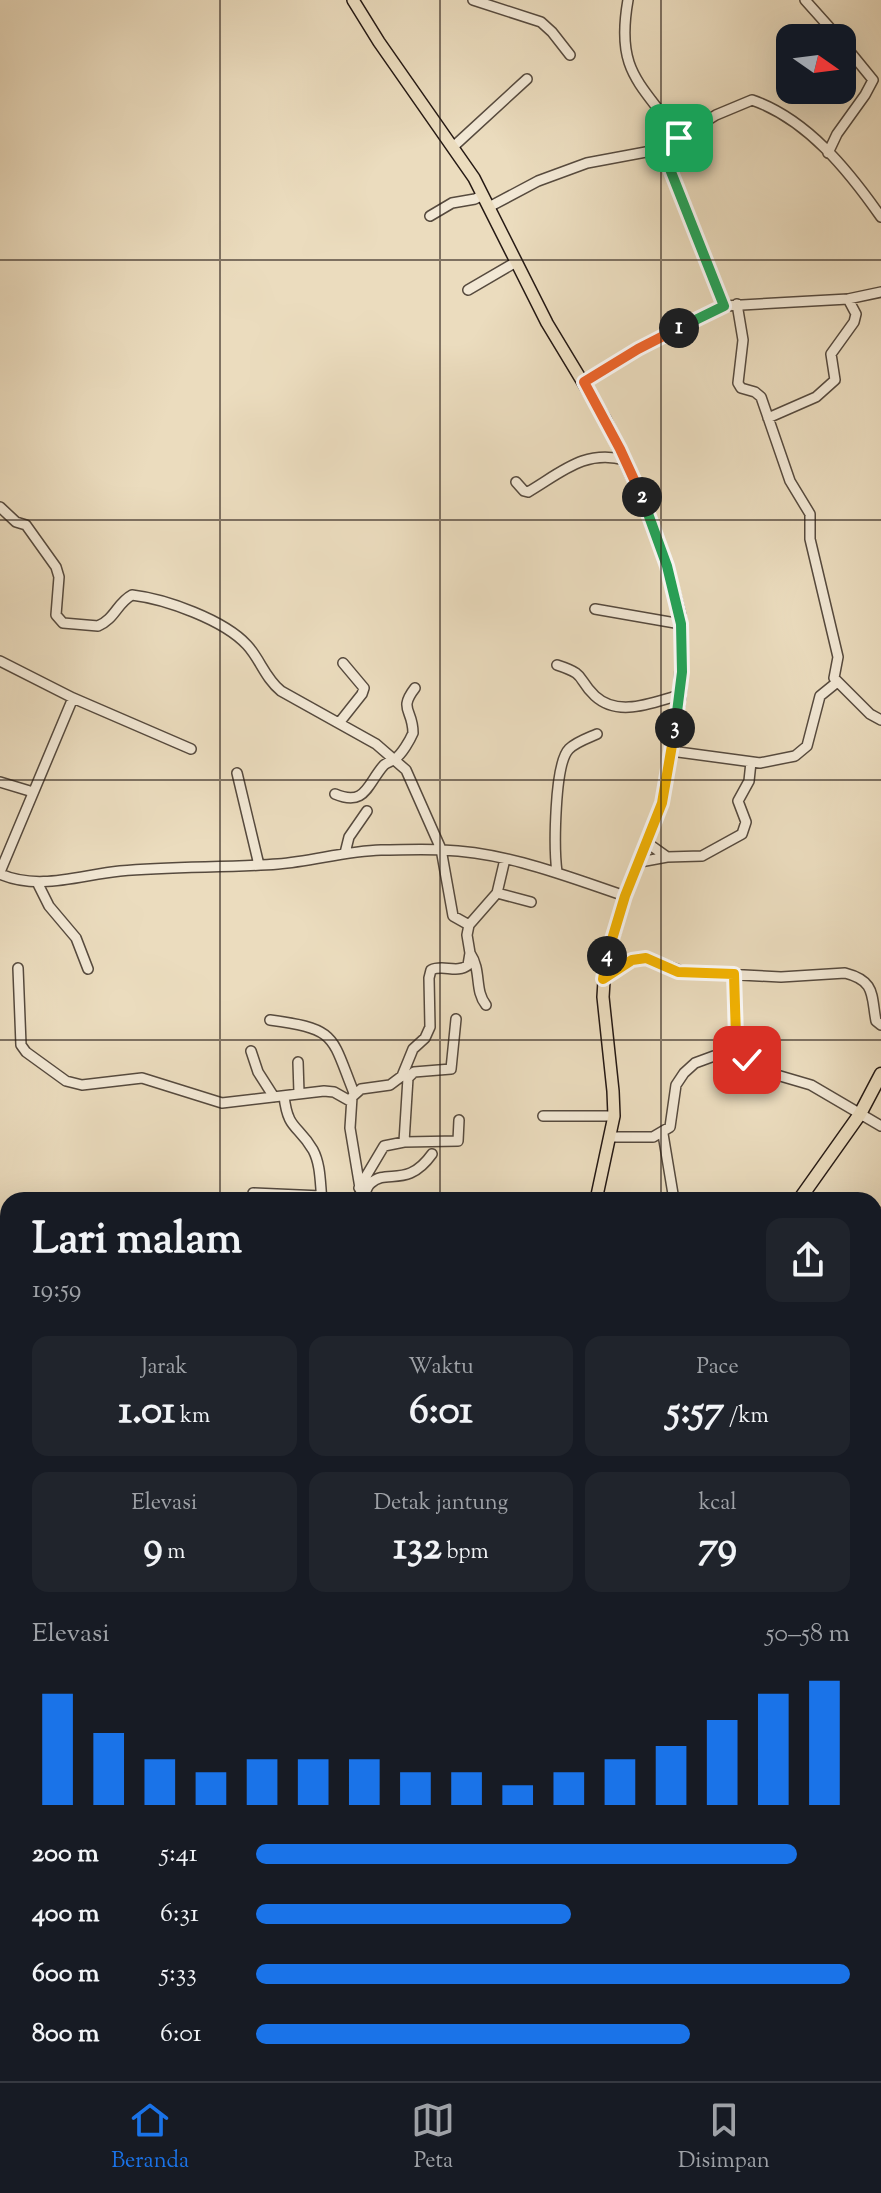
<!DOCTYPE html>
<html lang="id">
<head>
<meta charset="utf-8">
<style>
	body { margin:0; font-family:"Sorts Mill Goudy",serif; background:#20242c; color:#f1f3f6; height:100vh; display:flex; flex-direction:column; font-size:30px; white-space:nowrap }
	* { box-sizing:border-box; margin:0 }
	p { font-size:26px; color:#9ea1a6 }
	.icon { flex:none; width:44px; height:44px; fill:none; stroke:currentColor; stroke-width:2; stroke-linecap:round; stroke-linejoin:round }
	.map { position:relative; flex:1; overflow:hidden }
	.sheet { position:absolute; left:0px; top:1192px; width:882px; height:890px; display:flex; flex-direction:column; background:#171b24; border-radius:24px 24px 0 0; box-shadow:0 8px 32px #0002 }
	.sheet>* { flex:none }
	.needle { width:52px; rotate:104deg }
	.buttons { position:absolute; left:776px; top:24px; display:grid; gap:16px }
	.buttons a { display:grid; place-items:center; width:80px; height:80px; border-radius:16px; background:#171b24; box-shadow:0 8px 32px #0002; font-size:40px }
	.pin { position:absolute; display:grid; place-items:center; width:68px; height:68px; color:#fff; margin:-34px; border-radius:16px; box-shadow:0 4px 12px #0006 }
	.km { position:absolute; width:40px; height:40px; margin:-20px; border-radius:50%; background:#222; color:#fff; font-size:22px; line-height:40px; text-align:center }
	.round { display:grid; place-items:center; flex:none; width:84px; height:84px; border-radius:16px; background:#20242c }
	.summary { display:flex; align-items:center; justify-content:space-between; height:136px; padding:0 32px }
	h1 { font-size:44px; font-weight:700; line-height:60px }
	.figures { display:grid; grid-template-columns:repeat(3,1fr); gap:12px; height:136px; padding:8px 32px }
	.figures div { display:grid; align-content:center; border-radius:16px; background:#20242c; text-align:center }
	.figures b { font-size:40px; font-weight:700 }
	.figures small { font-size:22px; font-weight:400 }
	.figures p { font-size:22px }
	.chart { height:224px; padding:16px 32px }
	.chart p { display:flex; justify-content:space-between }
	.chart svg { width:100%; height:144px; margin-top:8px; stroke:#1a73e8; stroke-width:6 }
	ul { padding:0 32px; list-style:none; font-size:26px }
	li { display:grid; grid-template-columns:128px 96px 1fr; align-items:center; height:60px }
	li i { height:20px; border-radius:10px; background:#1a73e8 }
	.tabs { display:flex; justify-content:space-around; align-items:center; height:112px; border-top:2px solid #363941; background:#171b24; font-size:22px; color:#9ea1a6 }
	.tabs a { display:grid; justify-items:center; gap:4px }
	.tabs .selected { color:#1a73e8 }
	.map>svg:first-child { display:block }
	.green { fill:#c9bba1; stroke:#776a5a; stroke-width:2 }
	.water { fill:#a89a84; stroke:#746657; stroke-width:2 }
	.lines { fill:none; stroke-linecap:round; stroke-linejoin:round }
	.minor-casing { stroke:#564a3e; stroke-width:12 }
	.major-casing { stroke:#251914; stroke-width:14 }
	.highway-casing { stroke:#251914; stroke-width:15 }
	.minor { stroke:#f2e8d5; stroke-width:9 }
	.major { stroke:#ebdcbe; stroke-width:11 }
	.highway { stroke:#ebdcbe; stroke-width:12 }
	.split-1-casing { stroke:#fff; stroke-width:16 }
	.split-2-casing { stroke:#fff; stroke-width:16 }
	.split-3-casing { stroke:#fff; stroke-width:16 }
	.split-4-casing { stroke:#fff; stroke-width:16 }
	.split-5-casing { stroke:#fff; stroke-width:16 }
	.split-1 { stroke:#22a559; stroke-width:10 }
	.split-2 { stroke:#f0652b; stroke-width:10 }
	.split-3 { stroke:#22a559; stroke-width:10 }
	.split-4 { stroke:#f5b400; stroke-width:10 }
	.split-5 { stroke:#f5b400; stroke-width:10 }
	.grid { fill:none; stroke:#251914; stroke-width:2; stroke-opacity:0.55 }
</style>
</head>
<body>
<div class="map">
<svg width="881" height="2081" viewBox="0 0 881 2081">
	<rect width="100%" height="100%" fill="#ebdcbe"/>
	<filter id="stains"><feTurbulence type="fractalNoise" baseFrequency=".0025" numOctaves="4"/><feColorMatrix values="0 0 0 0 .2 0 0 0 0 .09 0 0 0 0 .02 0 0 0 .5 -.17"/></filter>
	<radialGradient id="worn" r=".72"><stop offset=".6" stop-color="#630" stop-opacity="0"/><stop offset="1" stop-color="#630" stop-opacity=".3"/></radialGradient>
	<path class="green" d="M8,1841V1991H5L0,2010V1846Z"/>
	<path class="water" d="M874,2022L881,2026V2081H461L479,2074H874Z"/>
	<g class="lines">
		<g class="minor-casing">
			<path id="minor" d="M473,0L541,22L552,32L570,55
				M628,0C615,74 642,82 679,138
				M805,0L839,38
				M453,147L527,79
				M662,149L724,306
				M828,153L837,134L865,95L873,80L842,42
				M489,207L538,181L587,163L662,149L716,115L752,100C807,119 848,170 881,217
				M430,216L452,203L475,199L483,195
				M468,290L516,262
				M737,304L743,340L738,383L741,388L755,392L761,397L790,481L810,514V539L838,657L834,678L870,714L881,720
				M584,382L638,349L724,306L848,299L881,292
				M768,418L816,397L835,380L831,354L854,322L856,314L848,299
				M516,482L524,491L528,492C562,472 585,449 625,460
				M0,507L16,522L26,525L56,567L59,577L56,615L63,623L98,626C115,619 117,603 132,595C166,599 224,620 247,645C260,659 265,678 281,691L376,744L406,770L441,849L453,916L469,925
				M595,609L681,624
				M0,661L73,698L191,749
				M557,665C588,675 576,678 595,696C619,718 653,702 680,695
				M339,723L362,694L364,688L343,663
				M671,751L760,763L795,756L807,746L820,696L836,683
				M237,773L259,865
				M0,782L33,792
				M335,794C366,807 367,784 384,765C387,762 391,762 395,759C402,754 410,740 413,733C413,709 398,710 415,688
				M646,842L667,857L702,856L742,834L746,822L738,801L749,781L751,762
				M345,853L349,837L367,811
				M640,862L667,857
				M0,872L73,698
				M557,872C554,850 554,764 569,749C576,742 588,738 597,734
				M0,874C39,891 80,875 120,871C173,866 226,868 278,864C313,861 346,851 381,850C401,850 422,849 442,850C506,852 566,876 625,896
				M37,882L49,906L76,938L88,969
				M497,893L531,902
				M470,953C482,971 474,990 486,1005
				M18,968L21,1045L26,1052L66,1081L82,1085L142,1078L222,1103L324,1091L334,1092L350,1101
				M734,974L736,1037L747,1060L770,1073L811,1085L881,1126
				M603,979L632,960L646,958L684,972L781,977L845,973C876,981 871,995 876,1021L881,1025
				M270,1020C338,1029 331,1036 354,1093
				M251,1051L258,1072L274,1097
				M298,1062L299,1093
				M284,1096C288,1131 298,1124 313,1150C321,1165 320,1184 322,1200
				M543,1116H614
				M663,1134L674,1200
				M610,1137H653L670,1127L676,1085L684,1073L695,1063L714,1056L747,1060
				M404,1142L408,1078L414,1072L451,1069L456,1019
				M359,1188L384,1146L404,1142L458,1141L459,1120
				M253,1193L322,1196
				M362,1200L350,1128L352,1097L361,1089L390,1085L402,1076L413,1049L425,1038L430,1027L429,978L431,970C443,964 457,974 468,965L470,953L467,935L469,925L497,893L505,859
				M363,1200C365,1194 366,1187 371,1183C387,1168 407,1189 432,1154
				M874,1208L881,1216
				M874,1341L881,1336
				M874,1434L881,1442
				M874,1474L881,1462
				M0,1604L8,1602
				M874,1659H881
				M0,1845L8,1841
				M334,2074L335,2081"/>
		</g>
		<g class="major-casing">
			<path id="major" d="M353,0L379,42L474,178L547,323L605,419L644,502L667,566L680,616L682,646L680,695L662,803L625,896L605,965L603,997L613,1091L614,1116L596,1200"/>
		</g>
		<g class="highway-casing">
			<path id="highway" d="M799,1200L860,1114L881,1074
				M250,2081L252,2074"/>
		</g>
		<use href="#minor" class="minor"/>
		<use href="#major" class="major"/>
		<use href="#highway" class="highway"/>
	</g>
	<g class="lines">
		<g class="split-1-casing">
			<path id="split-1" d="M679,138L662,149L724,306L679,328"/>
		</g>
		<g class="split-2-casing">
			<path id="split-2" d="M642,497L620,449L584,382L638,349L679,328"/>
		</g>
		<g class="split-3-casing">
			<path id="split-3" d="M642,497L667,566L681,624L682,672L675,728"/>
		</g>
		<g class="split-4-casing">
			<path id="split-4" d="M607,956L625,896L662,803L675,728"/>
		</g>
		<g class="split-5-casing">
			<path id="split-5" d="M607,956L603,979L632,960L646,958L678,972L734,974L736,1037L747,1060"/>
		</g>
		<use href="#split-1" class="split-1"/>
		<use href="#split-2" class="split-2"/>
		<use href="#split-3" class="split-3"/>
		<use href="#split-4" class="split-4"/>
		<use href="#split-5" class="split-5"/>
	</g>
	<path class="grid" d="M220,0V1200M440,0V1200M661,0V1200M0,260H881M0,520H881M0,780H881M0,1040H881M0,1301H8M874,1301H881M0,1561H8M874,1561H881M0,1821H8M874,1821H881M220,2074V2081M440,2074V2081M661,2074V2081"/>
	<rect width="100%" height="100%" filter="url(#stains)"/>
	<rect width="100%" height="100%" fill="url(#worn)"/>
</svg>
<div class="buttons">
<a><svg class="needle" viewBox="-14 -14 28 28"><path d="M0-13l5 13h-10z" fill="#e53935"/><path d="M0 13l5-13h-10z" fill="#9ea1a6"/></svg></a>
</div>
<div class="pin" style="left:679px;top:138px;background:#1e9e55"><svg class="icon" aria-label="arrive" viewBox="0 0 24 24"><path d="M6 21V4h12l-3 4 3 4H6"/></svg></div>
<div class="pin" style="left:747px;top:1060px;background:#d93025"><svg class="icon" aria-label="check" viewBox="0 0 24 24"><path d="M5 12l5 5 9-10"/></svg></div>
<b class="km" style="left:679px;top:328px">1</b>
<b class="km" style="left:642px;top:497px">2</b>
<b class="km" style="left:675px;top:728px">3</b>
<b class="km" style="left:607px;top:956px">4</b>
<section class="sheet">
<div class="summary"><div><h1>Lari malam</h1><p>19:59</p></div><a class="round"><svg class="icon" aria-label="share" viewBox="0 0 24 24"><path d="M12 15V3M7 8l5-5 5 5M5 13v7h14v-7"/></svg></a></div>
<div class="figures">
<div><p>Jarak</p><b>1.01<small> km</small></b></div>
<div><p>Waktu</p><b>6:01</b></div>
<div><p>Pace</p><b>5:57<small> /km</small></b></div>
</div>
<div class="figures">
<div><p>Elevasi</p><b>9<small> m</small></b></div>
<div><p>Detak jantung</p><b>132<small> bpm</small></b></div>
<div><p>kcal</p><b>79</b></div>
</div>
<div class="chart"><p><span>Elevasi</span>50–58 m</p>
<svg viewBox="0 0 160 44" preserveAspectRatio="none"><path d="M5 44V10M15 44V22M25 44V30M35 44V34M45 44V30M55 44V30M65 44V30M75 44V34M85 44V34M95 44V38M105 44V34M115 44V30M125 44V26M135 44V18M145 44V10M155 44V6"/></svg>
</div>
<ul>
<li><b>200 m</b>5:41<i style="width:91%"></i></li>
<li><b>400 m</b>6:31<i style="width:53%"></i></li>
<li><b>600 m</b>5:33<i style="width:100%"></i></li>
<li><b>800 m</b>6:01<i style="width:73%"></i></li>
</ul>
</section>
</div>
<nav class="tabs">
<a class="selected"><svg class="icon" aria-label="home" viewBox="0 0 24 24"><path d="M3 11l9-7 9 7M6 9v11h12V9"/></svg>Beranda</a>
<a><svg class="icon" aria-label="map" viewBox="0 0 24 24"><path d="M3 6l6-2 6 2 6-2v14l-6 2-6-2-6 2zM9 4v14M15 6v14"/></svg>Peta</a>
<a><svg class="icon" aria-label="saved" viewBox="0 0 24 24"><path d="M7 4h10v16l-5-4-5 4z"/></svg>Disimpan</a>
</nav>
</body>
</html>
